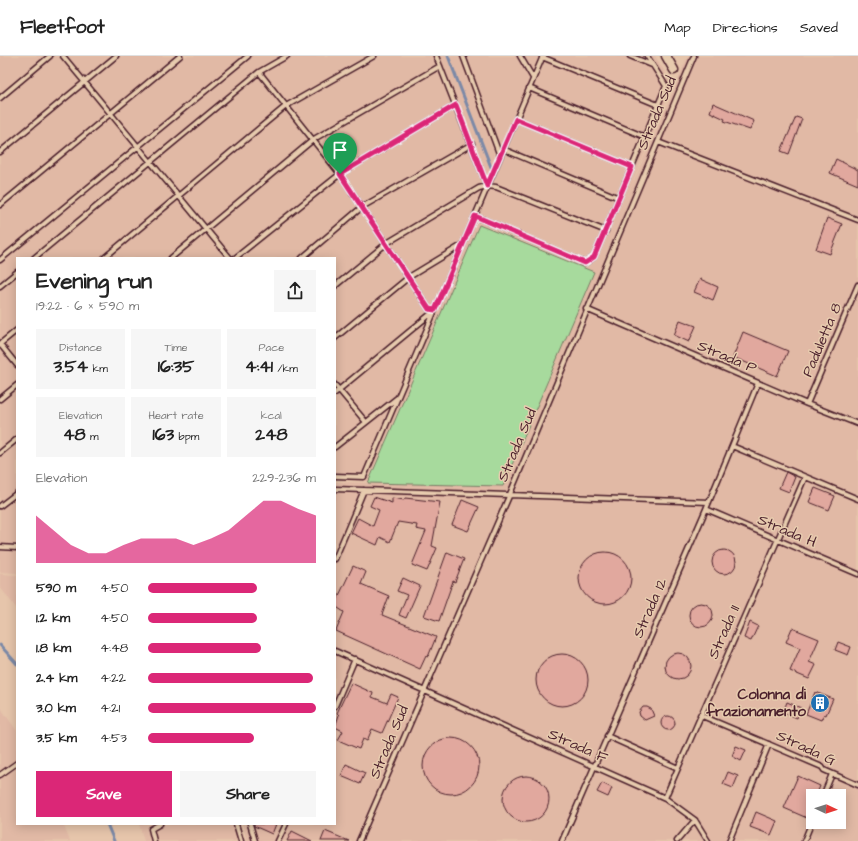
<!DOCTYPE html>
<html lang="en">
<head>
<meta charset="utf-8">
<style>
	body { margin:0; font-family:"Architects Daughter",sans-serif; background:#f6f6f6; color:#222; height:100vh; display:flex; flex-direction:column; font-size:15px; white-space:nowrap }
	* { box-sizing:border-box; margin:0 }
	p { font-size:13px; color:#767676 }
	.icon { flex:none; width:22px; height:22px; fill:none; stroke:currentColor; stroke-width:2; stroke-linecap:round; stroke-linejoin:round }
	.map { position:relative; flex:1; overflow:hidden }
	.drawer { position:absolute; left:16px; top:201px; width:320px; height:568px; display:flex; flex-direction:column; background:#fff; border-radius:0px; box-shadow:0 2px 10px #0003 }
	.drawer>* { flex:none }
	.needle { width:26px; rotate:94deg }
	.buttons { position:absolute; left:806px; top:733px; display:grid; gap:8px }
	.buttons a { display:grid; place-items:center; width:40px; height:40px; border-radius:0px; background:#fff; box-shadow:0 2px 10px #0003; font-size:20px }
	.pin { position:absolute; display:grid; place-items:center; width:34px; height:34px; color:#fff; margin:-41px -17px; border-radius:50% 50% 50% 0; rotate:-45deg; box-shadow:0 0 4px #0007 }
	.pin .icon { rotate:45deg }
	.round { display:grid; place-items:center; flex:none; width:42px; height:42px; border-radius:0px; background:#f6f6f6 }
	.headline { display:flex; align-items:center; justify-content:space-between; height:68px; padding:0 20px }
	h1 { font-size:22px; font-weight:700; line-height:30px }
	.figures { display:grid; grid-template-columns:repeat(3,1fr); gap:6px; height:68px; padding:4px 20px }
	.figures div { display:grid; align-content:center; border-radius:0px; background:#f6f6f6; text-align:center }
	.figures b { font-size:17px; font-weight:700 }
	.figures small { font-size:11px; font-weight:400 }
	.figures p { font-size:11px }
	.chart { height:112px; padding:8px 20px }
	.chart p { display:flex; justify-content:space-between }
	.chart svg { width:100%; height:72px; margin-top:4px; fill:#db2777; opacity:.7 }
	.cta { display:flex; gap:8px; margin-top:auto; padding:8px 20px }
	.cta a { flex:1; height:46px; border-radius:0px; background:#db2777; color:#fff; font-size:16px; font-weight:700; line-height:46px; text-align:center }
	.cta a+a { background:#f6f6f6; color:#222 }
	ul { padding:0 20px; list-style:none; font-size:13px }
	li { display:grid; grid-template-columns:64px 48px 1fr; align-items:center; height:30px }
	li i { height:10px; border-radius:5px; background:#db2777 }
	header { display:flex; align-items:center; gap:24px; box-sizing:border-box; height:56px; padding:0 20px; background:#fff; border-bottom:1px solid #e0e0e0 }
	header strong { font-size:19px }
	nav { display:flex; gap:22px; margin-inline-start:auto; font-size:14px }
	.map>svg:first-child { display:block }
	.built { fill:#e1b9a5; fill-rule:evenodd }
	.green { fill:#a7da9d; stroke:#787c64 }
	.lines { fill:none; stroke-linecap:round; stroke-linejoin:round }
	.stream { stroke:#7b89a7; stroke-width:3 }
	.building { fill:#e1a89e; stroke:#4a1f2b }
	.lane-casing { stroke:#4a1f2b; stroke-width:7 }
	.street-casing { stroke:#4a1f2b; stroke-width:11 }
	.lane { stroke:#e7cbae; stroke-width:4 }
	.street { stroke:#e7cbae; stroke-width:8 }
	.route-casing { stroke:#fff; stroke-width:8 }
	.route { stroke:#db2777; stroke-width:5 }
	.labels { text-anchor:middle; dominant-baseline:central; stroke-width:3; stroke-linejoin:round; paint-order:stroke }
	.street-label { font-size:15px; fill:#4a1f2b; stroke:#e7cbae }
	.poi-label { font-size:15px; font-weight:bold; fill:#4a1f2b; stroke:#e7cbae; text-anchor:end }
</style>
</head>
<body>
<header>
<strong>Fleetfoot</strong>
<nav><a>Map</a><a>Directions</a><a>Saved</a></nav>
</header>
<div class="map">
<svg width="858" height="785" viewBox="0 0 858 785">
	<rect width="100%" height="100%" fill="#e6c5ab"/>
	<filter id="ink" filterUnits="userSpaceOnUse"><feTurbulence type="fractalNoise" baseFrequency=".025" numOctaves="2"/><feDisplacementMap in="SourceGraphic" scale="8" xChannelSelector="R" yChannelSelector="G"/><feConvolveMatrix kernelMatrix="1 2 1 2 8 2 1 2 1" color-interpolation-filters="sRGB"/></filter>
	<g filter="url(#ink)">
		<path class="built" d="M0,0H655L673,29L620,157L688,0H858V785H247L242,768H335V426L503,430L479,169L368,425L335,424V202H17V517L0,516ZM813,740H839V766H813Z
			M0,518L17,519V553L0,531Z
			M0,651L17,675V768H63L70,785H0Z
			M139,768H240L245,785H144Z"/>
		<path class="green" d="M479,169L594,216L503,430L368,427Z"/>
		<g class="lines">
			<path class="stream" d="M448,0L491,111
				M0,589L17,608
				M107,768L114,785"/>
		</g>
		<path class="building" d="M713,47L754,65L750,74L724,65L725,63L710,56Z
			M796,61L802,63L789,98L781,95Z
			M836,103L858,114V129L830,117Z
			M827,162L842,168L830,198L816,193Z
			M700,223L718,231L713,244L694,236Z
			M680,264L696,270L689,286L674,279Z
			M743,276L788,295L777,320L733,301Z
			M786,416L795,421L789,436L779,432Z
			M815,432L835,440L829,454L809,446Z
			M374,441L392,447V442L404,444L405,442L440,446L432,490L437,492L427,515L412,509L426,475L416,473L417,469L398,466L390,486L380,481L377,489L351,477L358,462L373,470L379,454L370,450Z
			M462,444L479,451L468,475L452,469Z
			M712 506a12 12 0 1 1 24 0a12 12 0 1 1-24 0Z
			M447,496L464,503L455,526L453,525L439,565L424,560Z
			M579 522a26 26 0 1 1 52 0a26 26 0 1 1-52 0Z
			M353,510L366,516L361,528L389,540L382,559L436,581L428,601L426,600L420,613L336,575L344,556L335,550V548Z
			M403,522L420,530L406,562L399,559L407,539L397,535Z
			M689 559a12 12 0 1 1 24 0a12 12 0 1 1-24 0Z
			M750,566L758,570L751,585L744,582Z
			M792,572L819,583L809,606L816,609L809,623L790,615L800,592L786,586Z
			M838,586L851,591L848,599L835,594Z
			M665 610a13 13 0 1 1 26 0a13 13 0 1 1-26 0Z
			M536 624a26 26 0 1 1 52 0a26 26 0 1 1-52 0Z
			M351,627L373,637L372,641L387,647L391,638L398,641L382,677L372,673L367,685L363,683L359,693L338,684L343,675L335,671L339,659L337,657Z
			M815,636L833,643L826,659L824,658L821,664L806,658Z
			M787,646L801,652L797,662L783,656Z
			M647,651L651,653L654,660L645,664L640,660L639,656L643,651Z
			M661 667a7 7 0 1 1 14 0a7 7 0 1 1-14 0Z
			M423 710a28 28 0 1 1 56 0a28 28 0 1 1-56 0Z
			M736,690L746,694L741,705L732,700Z
			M346,708L365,717L360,728L341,720Z
			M728,716L738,720L733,732L723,728Z
			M503 743a23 23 0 1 1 46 0a23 23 0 1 1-46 0Z
			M798,720L820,730L816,740H813V747L807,762L784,752Z
			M602,727L612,732L608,741L597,736Z
			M756,756L777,765L771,779L750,771Z
			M254,768H276L272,778L254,770Z
			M292,775L312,785H287Z
			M325,775L349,785H321Z"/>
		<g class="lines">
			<g class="lane-casing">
				<path id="lane" d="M63,0L230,202
					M463,0L500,100
					M520,0L533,22
					M630,0L652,9
					M542,1L658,49
					M259,16L340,118L429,253L435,254
					M529,32L645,81
					M0,42L50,0
					M516,63L632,111
					M658,86L858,164
					M503,93L619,142
					M0,96L116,0
					M487,130L496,131L606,175
					M0,149L180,0
					M475,160L585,207L594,201L666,30L647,0
					M34,202L259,16L287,0
					M104,202L286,50L374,0
					M171,202L314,83L440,10
					M235,202L340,118L456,49
					M302,202L362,151L472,88
					M0,204L248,0
					M0,230L17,216
					M335,230L387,187L479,132L487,130L436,0
					M586,253L807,348L858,368
					M335,282L409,221L462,189
					M0,288L17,309
					M0,288L17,274
					M335,329L365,365
					M335,337L433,256
					M0,343L17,329
					M807,348L858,229
					M732,390L858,443
					M335,391L397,342
					M0,397L17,383
					M335,420L364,421L543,0
					M335,433L709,446
					M0,450L17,437
					M706,453L858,518
					M0,491L17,492
					M335,503L364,434
					M335,595L665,742L695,764L708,785
					M335,650L355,603
					M700,659L822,711L824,714L858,729
					M607,680L678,712
					M0,719L17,707
					M823,740L832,718
					M665,742L805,421
					M236,768L241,785
					M250,768L255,785
					M154,785L151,773L160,768
					M278,785L286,768
					M359,785L510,438L694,0
					M562,785L706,453L758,327
					M677,785L695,764
					M729,785L769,688
					M804,785L813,763"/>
			</g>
			<g class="street-casing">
				<path id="street" d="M666,0L674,14"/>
			</g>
			<use href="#lane" class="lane"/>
			<use href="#street" class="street"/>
		</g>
	</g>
	<g class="lines" filter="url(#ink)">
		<g class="route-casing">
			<path id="route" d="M456,49L487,130L516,63L632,111L594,201L585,207L475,160L435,254L429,253L340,118Z"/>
		</g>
		<use href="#route" class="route"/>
	</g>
	<defs>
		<g id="building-disc" transform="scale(1)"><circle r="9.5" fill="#1f6fb2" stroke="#e7cbae"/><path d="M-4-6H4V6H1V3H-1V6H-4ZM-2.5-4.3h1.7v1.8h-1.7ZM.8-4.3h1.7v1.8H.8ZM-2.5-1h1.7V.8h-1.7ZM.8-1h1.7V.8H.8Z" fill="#fff"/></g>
	</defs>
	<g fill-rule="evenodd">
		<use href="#building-disc" x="820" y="647"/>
	</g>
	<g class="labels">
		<g class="street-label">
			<text transform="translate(657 57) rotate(-67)">Strada Sud</text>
			<text transform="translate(822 284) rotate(-67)">Paduletta 8</text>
			<text transform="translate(727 301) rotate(23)">Strada P</text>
			<text transform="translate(517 389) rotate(-67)">Strada Sud</text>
			<text transform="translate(787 475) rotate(23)">Strada H</text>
			<text transform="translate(650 552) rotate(-66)">Strada 12</text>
			<text transform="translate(724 576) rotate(-66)">Strada 11</text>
			<text transform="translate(389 686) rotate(-67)">Strada Sud</text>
			<text transform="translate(578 690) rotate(24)">Strada F</text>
			<text transform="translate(806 692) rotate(25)">Strada G</text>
		</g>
		<g class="poi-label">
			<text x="806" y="638">Colonna di<tspan x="806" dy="17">frazionamento</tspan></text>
		</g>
	</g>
</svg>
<div class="buttons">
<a><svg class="needle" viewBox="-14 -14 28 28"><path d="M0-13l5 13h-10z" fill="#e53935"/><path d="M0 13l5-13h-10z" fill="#767676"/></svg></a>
</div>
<div class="pin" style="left:340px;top:118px;background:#1e9e55"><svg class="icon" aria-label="arrive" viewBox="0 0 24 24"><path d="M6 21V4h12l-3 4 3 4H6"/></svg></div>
<section class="drawer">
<div class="headline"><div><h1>Evening run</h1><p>19:22 · 6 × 590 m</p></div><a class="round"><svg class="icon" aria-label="share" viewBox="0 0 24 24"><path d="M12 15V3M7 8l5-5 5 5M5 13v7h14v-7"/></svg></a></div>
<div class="figures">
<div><p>Distance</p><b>3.54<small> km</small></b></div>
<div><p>Time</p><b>16:35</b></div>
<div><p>Pace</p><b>4:41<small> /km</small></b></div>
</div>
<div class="figures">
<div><p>Elevation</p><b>48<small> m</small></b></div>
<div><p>Heart rate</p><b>163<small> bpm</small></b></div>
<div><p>kcal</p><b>248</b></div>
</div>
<div class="chart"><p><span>Elevation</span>229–236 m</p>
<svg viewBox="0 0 160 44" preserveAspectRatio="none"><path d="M0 44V15L10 24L20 33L30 38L40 38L50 33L60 29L70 29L80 29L90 33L100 29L110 24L120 15L130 6L140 6L150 11L160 15V44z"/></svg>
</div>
<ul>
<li><b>590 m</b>4:50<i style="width:65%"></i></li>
<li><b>1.2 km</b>4:50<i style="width:65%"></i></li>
<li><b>1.8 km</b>4:48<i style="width:67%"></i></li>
<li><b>2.4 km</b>4:22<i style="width:98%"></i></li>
<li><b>3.0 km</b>4:21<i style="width:100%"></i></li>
<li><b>3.5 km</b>4:53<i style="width:63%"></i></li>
</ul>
<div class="cta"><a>Save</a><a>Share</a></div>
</section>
</div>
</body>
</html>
